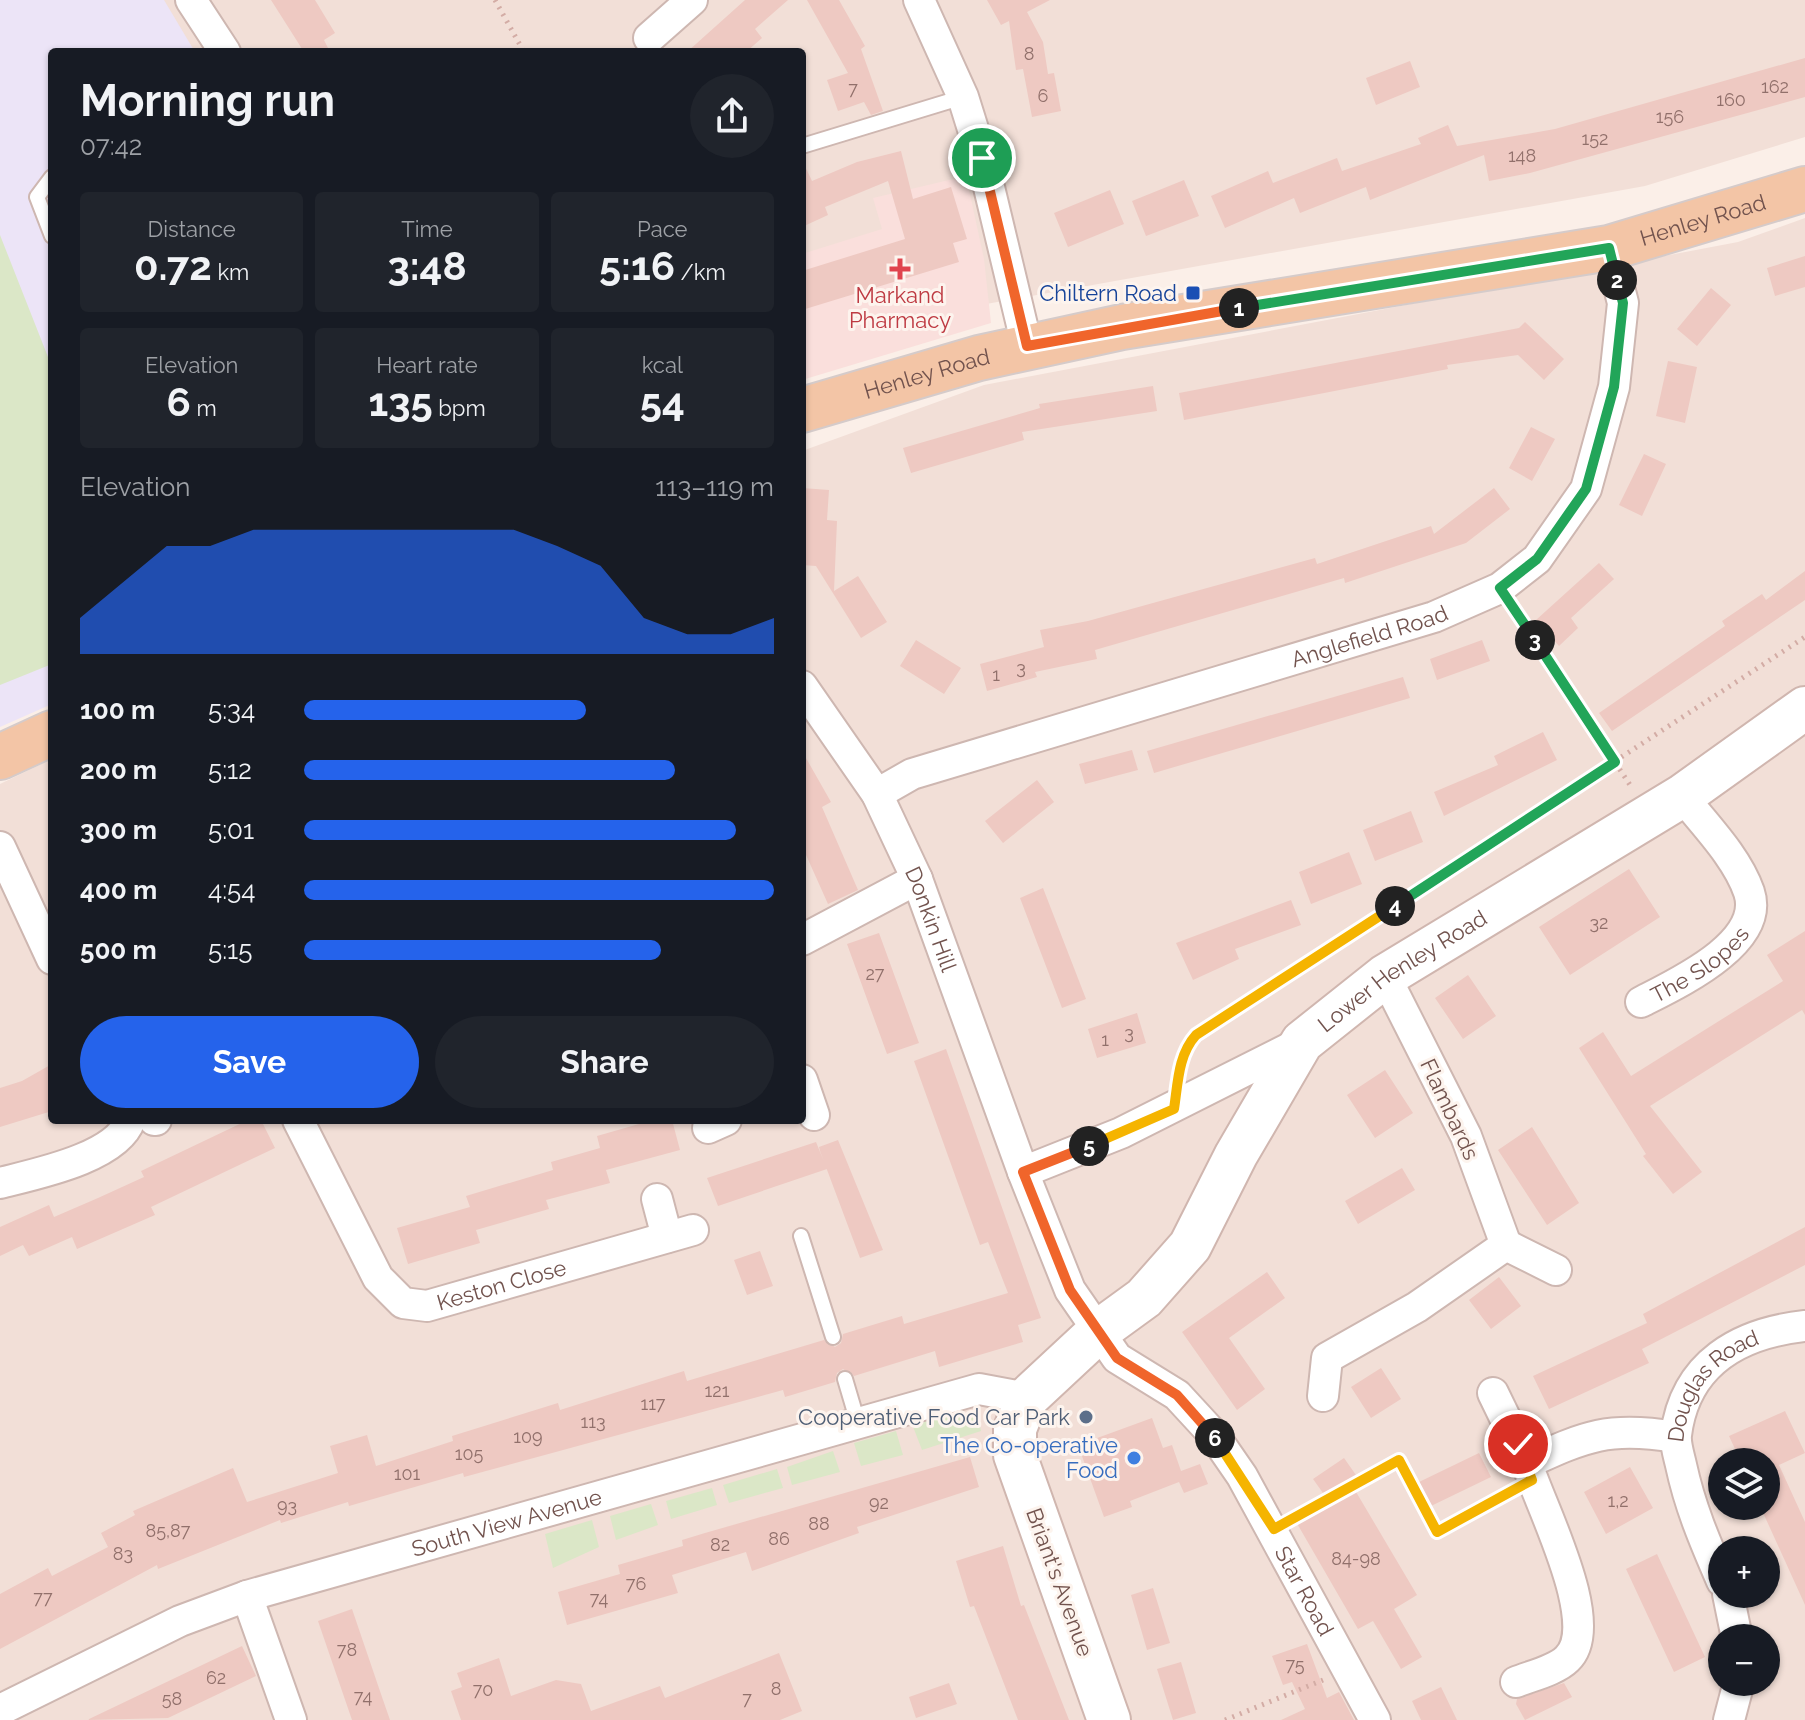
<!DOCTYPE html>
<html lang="en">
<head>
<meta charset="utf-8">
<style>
	body { margin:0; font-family:Raleway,sans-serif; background:#20242c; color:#f1f3f6; height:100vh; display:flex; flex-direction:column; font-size:30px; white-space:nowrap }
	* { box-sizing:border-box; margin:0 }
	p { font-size:26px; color:#9ea1a6 }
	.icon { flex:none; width:44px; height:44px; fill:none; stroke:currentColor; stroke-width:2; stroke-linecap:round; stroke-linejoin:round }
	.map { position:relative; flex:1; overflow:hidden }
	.details { position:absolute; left:48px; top:48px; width:758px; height:1076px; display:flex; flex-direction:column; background:#171b24; border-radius:8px; box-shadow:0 2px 6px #0004 }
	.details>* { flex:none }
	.fabs { position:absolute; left:1708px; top:1448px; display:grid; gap:16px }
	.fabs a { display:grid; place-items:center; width:72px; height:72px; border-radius:50%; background:#171b24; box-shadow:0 2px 6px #0004; font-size:40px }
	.pin { position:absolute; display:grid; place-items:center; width:68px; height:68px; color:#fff; margin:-34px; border:4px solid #fff; border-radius:50%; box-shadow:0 2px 8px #0007 }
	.km { position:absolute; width:40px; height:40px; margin:-20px; border-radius:50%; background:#222; color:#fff; font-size:22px; line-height:40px; text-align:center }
	.round { display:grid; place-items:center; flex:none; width:84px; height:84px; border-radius:42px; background:#20242c }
	.overview { display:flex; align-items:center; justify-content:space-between; height:136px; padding:0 32px }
	h1 { font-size:44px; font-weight:700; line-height:60px }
	.figures { display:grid; grid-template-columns:repeat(3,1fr); gap:12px; height:136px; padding:8px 32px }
	.figures div { display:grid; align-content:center; border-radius:8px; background:#20242c; text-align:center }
	.figures b { font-size:40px; font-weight:700 }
	.figures small { font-size:22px; font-weight:400 }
	.figures p { font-size:22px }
	.chart { height:224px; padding:16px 32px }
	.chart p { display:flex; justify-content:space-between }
	.chart svg { width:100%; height:144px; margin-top:8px; fill:#2563eb; opacity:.7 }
	.button { display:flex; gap:16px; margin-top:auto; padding:16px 32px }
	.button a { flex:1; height:92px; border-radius:48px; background:#2563eb; color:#fff; font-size:32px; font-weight:700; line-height:92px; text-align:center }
	.button a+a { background:#20242c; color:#f1f3f6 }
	ul { padding:0 32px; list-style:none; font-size:26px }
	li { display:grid; grid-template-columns:128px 96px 1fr; align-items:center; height:60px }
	li i { height:20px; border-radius:10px; background:#2563eb }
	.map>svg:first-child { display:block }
	.residential { fill:#f2dfd7; fill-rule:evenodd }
	.commercial { fill:#fadfdc }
	.education { fill:#ece4f7 }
	.green { fill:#dbe7c7 }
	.building { fill:#eec9c2 }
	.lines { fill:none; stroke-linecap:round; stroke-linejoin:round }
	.service-casing { stroke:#ceb7b1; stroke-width:18 }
	.minor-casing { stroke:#ceb7b1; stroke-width:34 }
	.secondary-casing { stroke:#d0b6af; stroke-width:46 }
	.primary-casing { stroke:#d5cbca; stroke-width:48 }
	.path { stroke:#d3aca5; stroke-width:5; stroke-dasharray:2 6; stroke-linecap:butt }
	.service { stroke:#fff; stroke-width:14 }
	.minor { stroke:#fff; stroke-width:30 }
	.secondary { stroke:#fff; stroke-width:42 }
	.primary { stroke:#f3c5a6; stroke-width:44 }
	.split-1-casing { stroke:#fff; stroke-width:16 }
	.split-2-casing { stroke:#fff; stroke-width:16 }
	.split-3-casing { stroke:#fff; stroke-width:16 }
	.split-4-casing { stroke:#fff; stroke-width:16 }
	.split-5-casing { stroke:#fff; stroke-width:16 }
	.split-6-casing { stroke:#fff; stroke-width:16 }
	.split-7-casing { stroke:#fff; stroke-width:16 }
	.split-1 { stroke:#f0652b; stroke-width:10 }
	.split-2 { stroke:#22a559; stroke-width:10 }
	.split-3 { stroke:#22a559; stroke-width:10 }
	.split-4 { stroke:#22a559; stroke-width:10 }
	.split-5 { stroke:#f5b400; stroke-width:10 }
	.split-6 { stroke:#f0652b; stroke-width:10 }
	.split-7 { stroke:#f5b400; stroke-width:10 }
	.health-dot { fill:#e0444e; stroke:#fdf4ee; stroke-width:3 }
	.transit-dot { fill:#1a4fb4; stroke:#fdf4ee; stroke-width:3 }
	.service-dot { fill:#5c6f8a; stroke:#fdf4ee; stroke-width:3 }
	.shop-dot { fill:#3f7fe0; stroke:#fdf4ee; stroke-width:3 }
	.labels { text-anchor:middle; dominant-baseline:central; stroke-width:6; stroke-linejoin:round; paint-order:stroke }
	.number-label { font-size:18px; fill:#91706b }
	.street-label { font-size:22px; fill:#72534e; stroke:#fdf4ee }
	.transit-label { font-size:22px; fill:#164399; stroke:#fdf4ee; text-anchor:end }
	.health-label { font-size:22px; fill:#be3a42; stroke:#fdf4ee }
	.service-label { font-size:22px; fill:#4e5e75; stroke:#fdf4ee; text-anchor:end }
	.shop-label { font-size:22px; fill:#366cbe; stroke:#fdf4ee; text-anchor:end }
</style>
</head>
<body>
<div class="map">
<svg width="1805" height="1720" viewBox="0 0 1805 1720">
	<rect width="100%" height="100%" fill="#fbefe8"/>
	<path class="residential" d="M0,0H1805V137L1645,186L953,310L802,351V52H52Z
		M1805,218V1720H0V784L52,759V1120H802V451L984,385L1738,242ZM1722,1462H1766V1506H1722ZM1722,1550H1766V1594H1722ZM1722,1638H1766V1682H1722Z"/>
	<path class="commercial" d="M966,176L984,259L991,323L802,380V254L882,229L873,198Z"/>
	<path class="education" d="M0,0H164L195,52H52V704L0,727Z"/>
	<path class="green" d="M0,235L48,357L52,356V664L0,685Z
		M954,1412L978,1417L981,1431L922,1450L912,1424Z
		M896,1431L903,1455L861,1466L854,1443Z
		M833,1451L840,1472L792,1485L787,1467Z
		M777,1469L783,1488L729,1503L723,1485Z
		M712,1488L717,1505L671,1519L666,1501Z
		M651,1504L658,1525L616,1540L610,1516Z
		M592,1520L599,1547L553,1568L545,1534Z"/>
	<path class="building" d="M271,0H315L335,33L324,40L330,52H304Z
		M745,0H788L755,29L762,38L746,52H687Z
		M807,0H839L865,46L861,49L883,111L871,115L864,102L838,111L827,80L848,73Z
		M987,0H1050L1027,12L1043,42L1048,74L1054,73L1061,111L1032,117L1023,69L1016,70L1009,21L1001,25Z
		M1805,58V97L1530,173L1489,181L1484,155L1370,200L1366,187L1300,213L1294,198L1225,228L1211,196L1268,171L1273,183L1337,158L1342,171L1421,144L1418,138L1448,125L1457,146L1555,129Z
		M1410,61L1420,87L1376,105L1366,78Z
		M901,151L913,199L951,187L967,239L953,243L959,262L802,310V271L905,239L888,181L825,207L828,215L802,227V160L812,181L857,162Z
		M1184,180L1199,216L1146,236L1132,201Z
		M1110,190L1124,224L1068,247L1054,213Z
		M1805,256V287L1775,296L1767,268Z
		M1711,288L1731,305L1697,346L1677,329Z
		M1525,322L1564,359L1544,380L1518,355L1447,365L1448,369L1184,420L1179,393L1519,328Z
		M1668,361L1697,367L1685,423L1656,416Z
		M1153,386L1157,411L1022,432L1024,440L911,473L903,448L1040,408L1039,404Z
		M1531,427L1555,439L1532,481L1509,468Z
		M1644,454L1666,464L1642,516L1619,505Z
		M802,488L829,490L827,520L837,521L834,591L858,576L887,622L861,638L816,566L802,565Z
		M1494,488L1510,509L1466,543L1345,583L1344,578L1095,650L1097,659L1035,672L1037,677L987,691L980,664L1044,647L1040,630L1088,621L1315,558L1317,564L1431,526L1434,534Z
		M1599,563L1614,579L1571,618L1578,628L1559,646L1536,620Z
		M1805,571V600L1612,731L1599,713L1725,626L1722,621L1762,594L1766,600Z
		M916,640L961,668L944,694L900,666Z
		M1482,640L1490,661L1437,680L1430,659Z
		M1403,677L1410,698L1154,773L1147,751Z
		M1543,732L1557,760L1444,816L1434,792L1498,765L1494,756Z
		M1132,750L1138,770L1085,784L1079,764Z
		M802,751L831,802L822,807L858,890L828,904L802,846Z
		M1037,780L1054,802L1003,843L985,821Z
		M1411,811L1423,842L1375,861L1363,830Z
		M1349,852L1362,884L1311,904L1299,872Z
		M1629,869L1660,917L1570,975L1539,927Z
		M1043,888L1086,999L1062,1008L1020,898Z
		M1291,900L1301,925L1235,949L1239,959L1193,980L1176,943Z
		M1805,931V1015L1802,1010L1650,1106L1702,1172L1673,1194L1643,1156L1646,1154L1579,1048L1603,1032L1631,1076L1783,981L1767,955Z
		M879,933L919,1043L887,1054L847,944Z
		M1468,975L1496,1016L1463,1039L1435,998Z
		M1137,1013L1146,1043L1097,1058L1088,1029Z
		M946,1049L1041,1318L1018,1325L1023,1342L939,1367L935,1351L854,1376L843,1369L837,1373L835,1382L785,1397L783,1390L464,1477L463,1473L349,1506L348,1502L281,1523L280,1520L158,1569L157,1565L0,1649V1594L48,1568L52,1576L108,1547L101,1533L135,1515L133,1511L233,1468L247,1502L338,1473L330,1446L367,1435L376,1466L453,1441L452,1436L558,1403L560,1410L684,1371L687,1381L824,1340L835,1347L841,1343L843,1334L902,1316L904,1324L1008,1293L988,1242L980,1245L914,1061Z
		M52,1064V1111L0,1127V1088L22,1081Z
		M1385,1070L1413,1113L1375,1138L1347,1095Z
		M248,1120H261L275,1148L151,1207L155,1215L77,1249L72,1237L29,1256L23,1245L0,1256V1227L49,1205L54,1217L98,1198L144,1177L141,1171Z
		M653,1120H672L680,1150L606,1170L610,1183L546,1200L549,1209L476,1230L480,1243L408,1264L397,1228L470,1207L466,1196L553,1170L551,1162L600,1148L597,1136Z
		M1532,1127L1579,1203L1547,1225L1498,1150Z
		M838,1140L883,1250L860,1258L820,1151L819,1147Z
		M816,1142L827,1169L718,1206L707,1178Z
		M1402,1168L1415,1190L1358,1224L1345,1201Z
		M1805,1227V1265L1642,1349L1649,1363L1549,1409L1533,1376L1647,1323L1643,1314Z
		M760,1251L773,1286L747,1295L734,1260Z
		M1267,1272L1285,1298L1229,1338L1265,1389L1237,1410L1182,1332Z
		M1499,1277L1521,1306L1491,1329L1469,1300Z
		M1381,1368L1401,1399L1371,1418L1351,1387Z
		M1785,1411L1805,1453L1779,1465L1805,1522V1605L1760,1506H1766V1462H1741L1729,1436Z
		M1152,1418L1163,1448L1172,1445L1181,1471L1200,1464L1208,1484L1184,1493L1179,1482L1130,1501L1132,1507L1104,1517L1078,1445Z
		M1479,1453L1491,1477L1431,1506L1419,1482Z
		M970,1457L979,1487L857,1527L859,1533L752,1571L746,1552L672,1575L678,1593L567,1625L558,1592L620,1574L618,1565L683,1546L682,1540L705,1533Z
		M1344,1458L1356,1475L1349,1480L1417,1595L1394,1609L1422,1657L1401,1669L1373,1621L1358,1629L1295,1520L1328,1500L1313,1479Z
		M1630,1467L1653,1508L1606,1534L1584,1492Z
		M1003,1546L1021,1606L1024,1605L1069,1720H1018L974,1606L970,1607L956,1561Z
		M1657,1554L1705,1657L1674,1672L1626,1569Z
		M1153,1588L1170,1643L1147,1650L1131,1595Z
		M352,1609L382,1697L390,1720H352L318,1621Z
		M1307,1644L1327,1698L1339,1692L1354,1720H1281L1305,1709L1292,1682L1283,1685L1272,1656Z
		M242,1646L256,1676L168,1718L87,1720Z
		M779,1653L802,1711L780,1720H461L451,1691L462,1687L457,1673L499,1658L511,1696L556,1680L581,1684L591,1711L660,1686L665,1698Z
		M1181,1662L1196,1713L1173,1720L1157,1669Z
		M949,1683L957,1704L916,1718L909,1697Z
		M1564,1683L1572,1697L1525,1720L1516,1704L1517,1699Z
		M1441,1687L1457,1720H1421L1412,1701Z"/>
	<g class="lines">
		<g class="service-casing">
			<path id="service" d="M802,146L963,97
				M52,177L37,197L52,236
				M801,1236L833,1337
				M845,1379L858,1423"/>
		</g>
		<g class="minor-casing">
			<g id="minor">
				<path d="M191,0L225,52"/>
				<path d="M919,0L963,97L982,158L1027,346"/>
				<path d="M649,38L692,0"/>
				<path id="s1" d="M802,686L877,794L917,879L1023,1172L1070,1290L1117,1358L1177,1395L1213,1434L1242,1476L1375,1720"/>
				<path id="s2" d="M877,794L912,774L1434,617L1500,588L1537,559L1586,489L1614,387L1623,303L1609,248"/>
				<path d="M0,847L52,959"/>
				<path d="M802,940L917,879"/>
				<path id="s3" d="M1641,1002C1676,984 1766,943 1749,892C1737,857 1705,825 1682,796"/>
				<path d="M802,1080L814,1115"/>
				<path d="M154,1120H156"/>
				<path id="s4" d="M298,1120L378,1278L403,1303L427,1306L693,1230"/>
				<path d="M708,1128L726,1120"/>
				<path d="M1023,1172L1121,1133L1302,1042"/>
				<path d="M0,1183C35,1174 117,1158 130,1120"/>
				<path d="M657,1199L667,1237"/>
				<path d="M1506,1245L1556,1270"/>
				<path d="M1493,1393L1527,1463"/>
				<path d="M1323,1396L1327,1358L1417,1307L1506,1245L1466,1136L1385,976"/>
				<path id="s5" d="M1722,1581C1705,1542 1690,1507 1681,1465C1679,1456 1675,1444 1676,1435C1685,1363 1740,1333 1805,1326"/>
				<path d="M1728,1594L1737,1638"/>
				<path d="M247,1596L291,1720"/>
				<path d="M1516,1682C1531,1676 1556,1670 1567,1659C1604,1625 1538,1502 1527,1463C1586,1436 1609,1426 1675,1437"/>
				<path id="s6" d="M0,1710L180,1621L247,1596L979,1389L1027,1398"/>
				<path d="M1729,1720L1739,1682"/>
			</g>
		</g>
		<g class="secondary-casing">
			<g id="secondary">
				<path id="s7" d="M1109,1720L1015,1455V1429L1027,1398L1100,1330L1144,1298L1190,1246L1236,1155L1302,1042L1385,976L1682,796L1805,708"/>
			</g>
		</g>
		<g class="primary-casing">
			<g id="primary">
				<path id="s8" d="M802,410L979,358L1122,327L1609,248L1805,189"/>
				<path d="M0,757L52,733"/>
			</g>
		</g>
		<path class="path" d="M495,0L524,52
			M1514,609L1632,788
			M1392,908L1404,928
			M1179,1074L1186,1046L1196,1035L1805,637
			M1294,1518L1399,1460L1437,1532L1510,1492
			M1225,1720L1323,1680"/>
		<use href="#service" class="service"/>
		<use href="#minor" class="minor"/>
		<use href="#secondary" class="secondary"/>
		<use href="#primary" class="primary"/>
	</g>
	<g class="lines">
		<g class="split-1-casing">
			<path id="split-1" d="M982,158L1027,346L1239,308"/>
		</g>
		<g class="split-2-casing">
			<path id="split-2" d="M1239,308L1609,248L1617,280"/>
		</g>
		<g class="split-3-casing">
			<path id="split-3" d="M1535,640L1500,588L1537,559L1586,489L1614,387L1623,303L1617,280"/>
		</g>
		<g class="split-4-casing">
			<path id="split-4" d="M1395,906L1615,762L1535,640"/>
		</g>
		<g class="split-5-casing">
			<path id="split-5" d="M1089,1146L1174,1109C1178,1083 1178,1055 1196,1035L1395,906"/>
		</g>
		<g class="split-6-casing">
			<path id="split-6" d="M1089,1146L1023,1172L1070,1290L1117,1358L1177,1395L1215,1438"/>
		</g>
		<g class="split-7-casing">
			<path id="split-7" d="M1215,1438L1274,1529L1399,1460L1437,1532L1532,1480L1518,1444"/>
		</g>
		<use href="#split-1" class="split-1"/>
		<use href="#split-2" class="split-2"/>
		<use href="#split-3" class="split-3"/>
		<use href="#split-4" class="split-4"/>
		<use href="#split-5" class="split-5"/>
		<use href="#split-6" class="split-6"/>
		<use href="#split-7" class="split-7"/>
	</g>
	<path class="health-dot" d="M896 257h8v8h8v8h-8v8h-8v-8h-8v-8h8z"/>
	<rect class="transit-dot" x="1185" y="285" width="16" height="16" rx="4"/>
	<circle class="service-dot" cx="1086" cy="1417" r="8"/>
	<circle class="shop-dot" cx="1134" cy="1458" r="8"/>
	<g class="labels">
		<g class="number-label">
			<text x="1029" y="53">8</text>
			<text x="1775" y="86">162</text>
			<text x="853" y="88">7</text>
			<text x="1043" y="95">6</text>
			<text x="1731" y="99">160</text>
			<text x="1670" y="116">156</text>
			<text x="1595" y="138">152</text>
			<text x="1522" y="155">148</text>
			<text x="1021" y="667">3</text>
			<text x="996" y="674">1</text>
			<text x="1599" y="922">32</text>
			<text x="875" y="973">27</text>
			<text x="1129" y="1032">3</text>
			<text x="1105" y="1039">1</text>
			<text x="717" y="1390">121</text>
			<text x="653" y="1403">117</text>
			<text x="593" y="1421">113</text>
			<text x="528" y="1436">109</text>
			<text x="469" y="1453">105</text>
			<text x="407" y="1473">101</text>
			<text x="1618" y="1500">1,2</text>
			<text x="879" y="1502">92</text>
			<text x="287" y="1505">93</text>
			<text x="819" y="1523">88</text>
			<text x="168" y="1530">85,87</text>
			<text x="779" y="1538">86</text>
			<text x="720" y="1544">82</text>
			<text x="123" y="1553">83</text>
			<text x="1356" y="1558">84-98</text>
			<text x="636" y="1583">76</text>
			<text x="43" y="1597">77</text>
			<text x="599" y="1598">74</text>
			<text x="347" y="1649">78</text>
			<text x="1295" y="1664">75</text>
			<text x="216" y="1677">62</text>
			<text x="776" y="1688">8</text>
			<text x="483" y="1689">70</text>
			<text x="363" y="1696">74</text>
			<text x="172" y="1698">58</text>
			<text x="747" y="1698">7</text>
		</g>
		<g class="street-label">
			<text stroke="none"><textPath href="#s8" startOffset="922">Henley Road</textPath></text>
			<text stroke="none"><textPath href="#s8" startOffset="130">Henley Road</textPath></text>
			<text stroke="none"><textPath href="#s2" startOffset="518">Anglefield Road</textPath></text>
			<text stroke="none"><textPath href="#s1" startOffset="268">Donkin Hill</textPath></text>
			<text stroke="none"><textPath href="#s3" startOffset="70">The Slopes</textPath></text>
			<text stroke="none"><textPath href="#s7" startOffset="920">Lower Henley Road</textPath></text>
			<text transform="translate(1450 1109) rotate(65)">Flambards</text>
			<text stroke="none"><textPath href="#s4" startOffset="314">Keston Close</textPath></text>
			<text stroke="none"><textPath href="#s5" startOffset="218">Douglas Road</textPath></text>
			<text stroke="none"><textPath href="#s6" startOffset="542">South View Avenue</textPath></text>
			<text transform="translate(1060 1582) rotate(70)">Briant's Avenue</text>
			<text stroke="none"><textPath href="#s1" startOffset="1052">Star Road</textPath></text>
		</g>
		<g class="transit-label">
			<text x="1177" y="293">Chiltern Road</text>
		</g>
		<g class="health-label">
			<text x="900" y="295">Markand<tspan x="900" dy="25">Pharmacy</tspan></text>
		</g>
		<g class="service-label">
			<text x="1070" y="1417">Cooperative Food Car Park</text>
		</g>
		<g class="shop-label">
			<text x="1118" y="1445">The Co-operative<tspan x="1118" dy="25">Food</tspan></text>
		</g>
	</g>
</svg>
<div class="fabs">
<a><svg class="icon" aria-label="layers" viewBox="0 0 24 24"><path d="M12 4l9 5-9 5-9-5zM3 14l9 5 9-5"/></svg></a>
<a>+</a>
<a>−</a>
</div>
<div class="pin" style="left:982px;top:158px;background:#1e9e55"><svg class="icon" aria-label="arrive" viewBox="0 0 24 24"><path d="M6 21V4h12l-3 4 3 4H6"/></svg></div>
<div class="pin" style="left:1518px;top:1444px;background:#d93025"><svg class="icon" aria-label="check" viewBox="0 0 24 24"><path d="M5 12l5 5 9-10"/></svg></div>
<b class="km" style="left:1239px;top:308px">1</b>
<b class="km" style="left:1617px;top:280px">2</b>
<b class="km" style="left:1535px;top:640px">3</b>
<b class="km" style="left:1395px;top:906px">4</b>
<b class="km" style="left:1089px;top:1146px">5</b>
<b class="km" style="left:1215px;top:1438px">6</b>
<section class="details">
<div class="overview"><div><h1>Morning run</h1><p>07:42</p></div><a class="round"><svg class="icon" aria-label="share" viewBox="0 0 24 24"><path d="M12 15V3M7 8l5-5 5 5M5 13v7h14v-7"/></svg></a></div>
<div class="figures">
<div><p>Distance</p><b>0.72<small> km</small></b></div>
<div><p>Time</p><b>3:48</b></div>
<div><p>Pace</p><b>5:16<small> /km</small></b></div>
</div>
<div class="figures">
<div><p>Elevation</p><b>6<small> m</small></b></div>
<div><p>Heart rate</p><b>135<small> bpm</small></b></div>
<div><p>kcal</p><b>54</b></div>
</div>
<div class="chart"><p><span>Elevation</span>113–119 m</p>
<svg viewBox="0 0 160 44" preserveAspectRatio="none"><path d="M0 44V33L10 22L20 11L30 11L40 6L50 6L60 6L70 6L80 6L90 6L100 6L110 11L120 17L130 33L140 38L150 38L160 33V44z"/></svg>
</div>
<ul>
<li><b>100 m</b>5:34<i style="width:60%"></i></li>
<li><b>200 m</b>5:12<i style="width:79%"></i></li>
<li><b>300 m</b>5:01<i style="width:92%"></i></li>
<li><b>400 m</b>4:54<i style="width:100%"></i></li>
<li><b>500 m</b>5:15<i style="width:76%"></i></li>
</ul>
<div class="button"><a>Save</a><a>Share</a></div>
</section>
</div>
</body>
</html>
